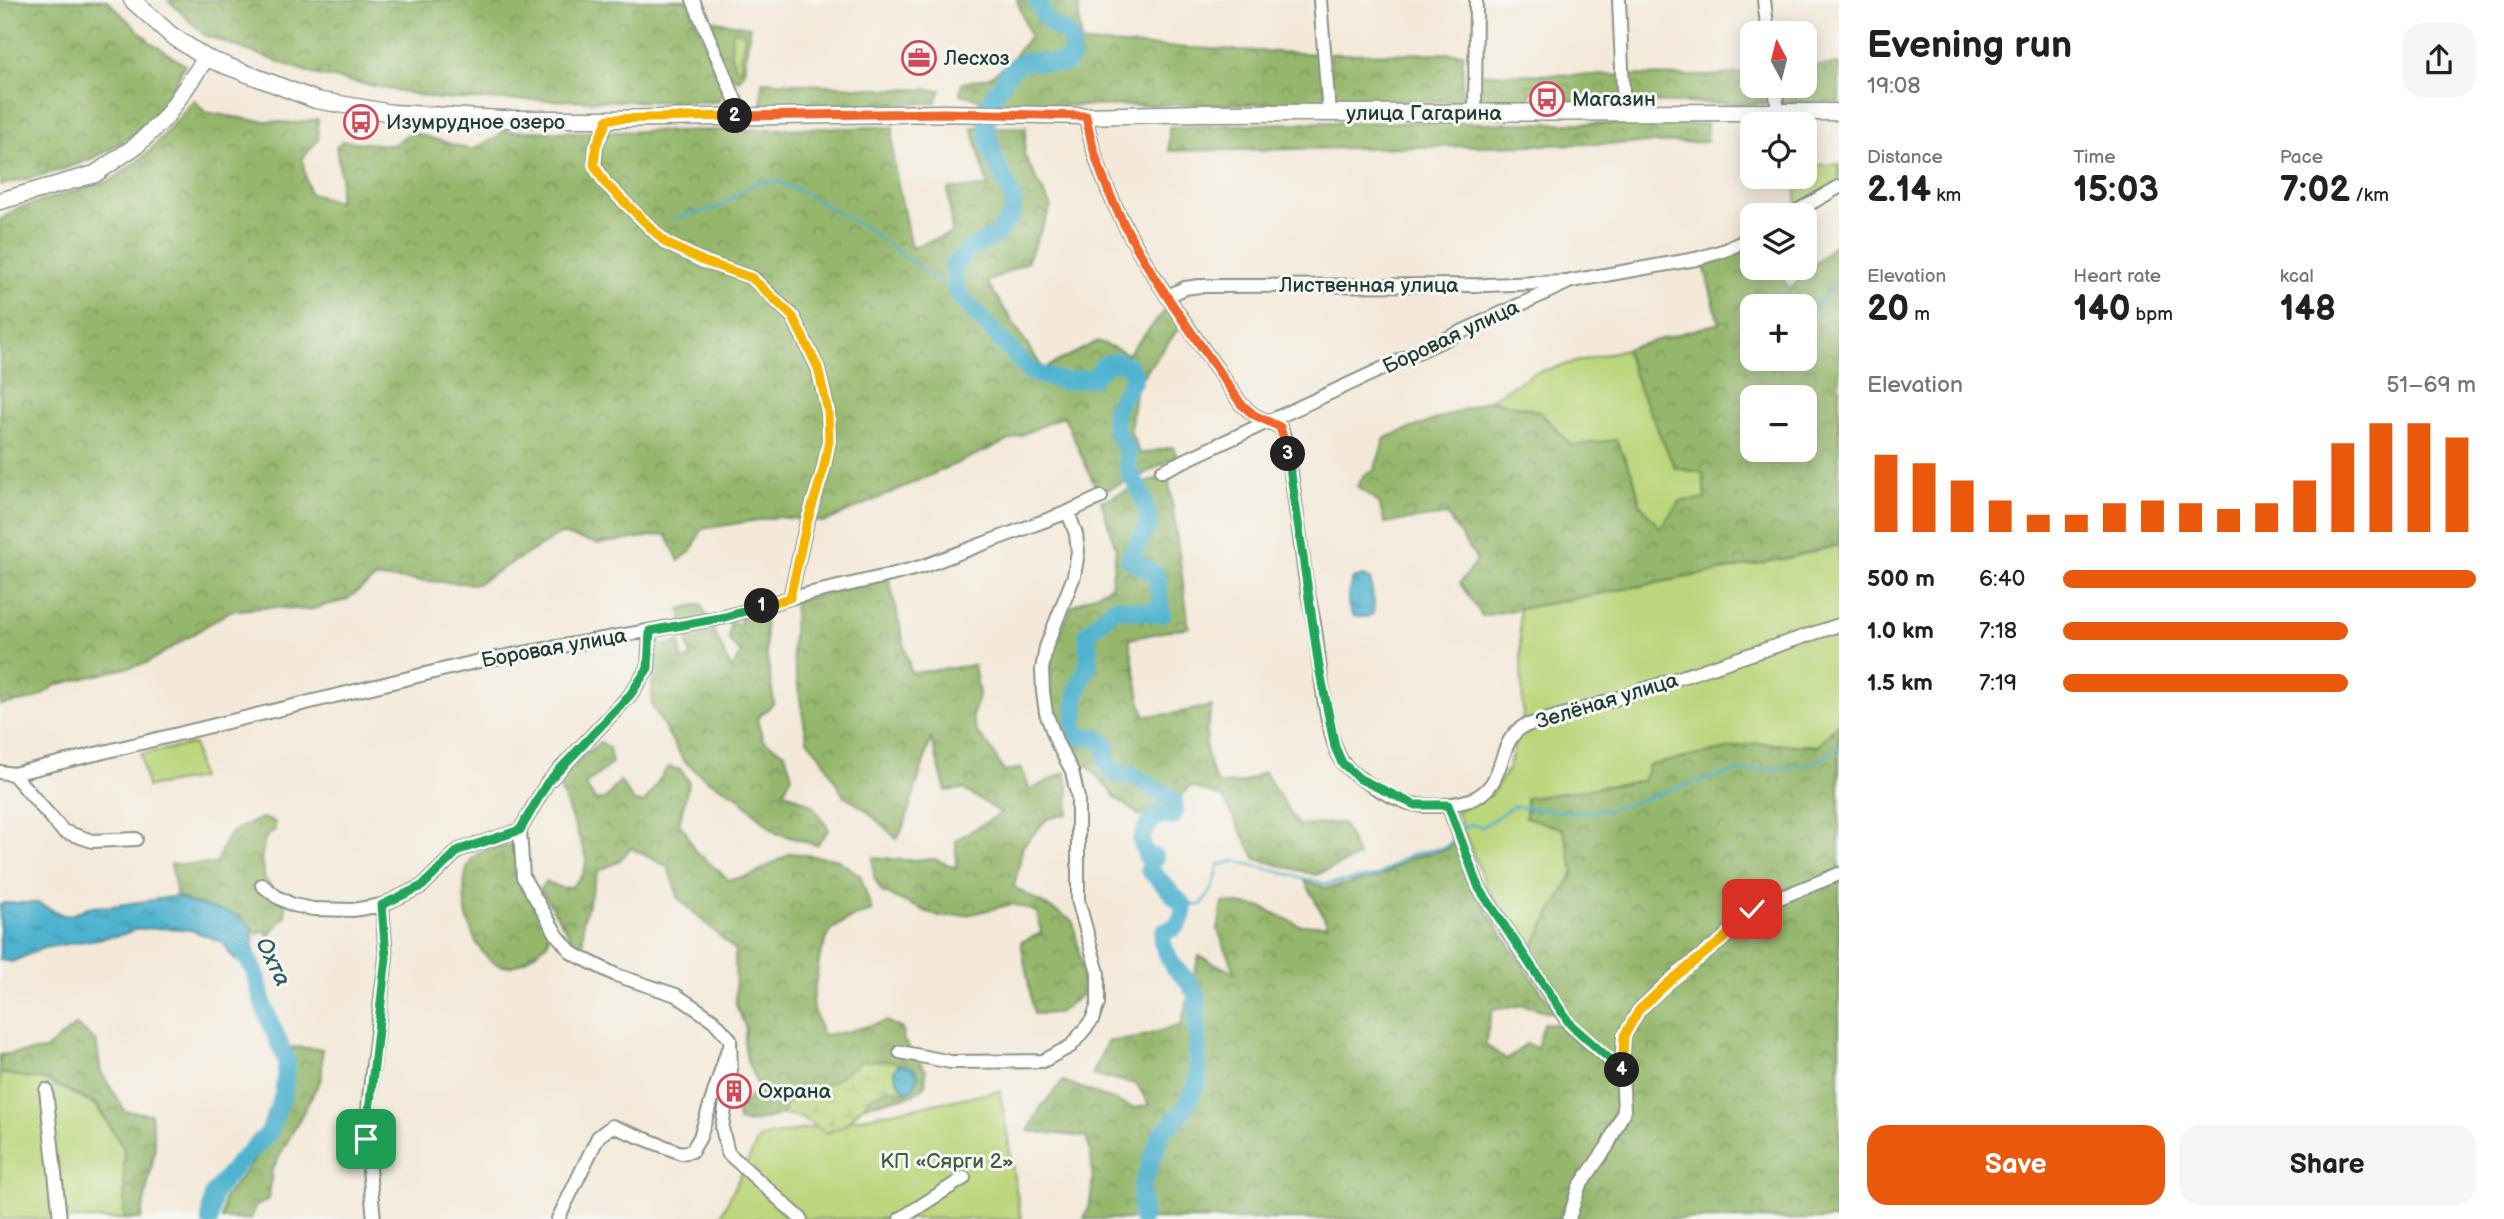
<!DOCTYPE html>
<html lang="en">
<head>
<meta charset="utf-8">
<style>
	body { margin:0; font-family:"Balsamiq Sans",sans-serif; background:#f6f6f6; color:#202124; height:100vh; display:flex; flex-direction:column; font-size:26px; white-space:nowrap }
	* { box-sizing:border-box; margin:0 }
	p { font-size:23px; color:#757577 }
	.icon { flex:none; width:38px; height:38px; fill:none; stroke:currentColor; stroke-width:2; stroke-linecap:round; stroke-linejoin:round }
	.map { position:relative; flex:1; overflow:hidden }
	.details { display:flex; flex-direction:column; background:#fff; width:665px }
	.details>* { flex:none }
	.needle { width:46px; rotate:353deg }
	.buttons { position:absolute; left:1740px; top:21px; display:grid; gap:14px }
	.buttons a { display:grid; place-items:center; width:77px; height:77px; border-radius:14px; background:#fff; box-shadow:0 4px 18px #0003; font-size:35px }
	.pin { position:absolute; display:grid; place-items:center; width:60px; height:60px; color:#fff; margin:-30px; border-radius:14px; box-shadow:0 4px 10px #0006 }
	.km { position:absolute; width:35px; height:35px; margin:-18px; border-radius:50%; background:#222; color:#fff; font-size:19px; line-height:35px; text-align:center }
	.round { display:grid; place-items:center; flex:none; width:74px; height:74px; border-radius:21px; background:#f6f6f6 }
	.summary { display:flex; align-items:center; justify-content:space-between; height:119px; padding:0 28px }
	h1 { font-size:38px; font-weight:700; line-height:52px }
	.metrics { display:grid; grid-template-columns:repeat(3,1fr); gap:10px; height:119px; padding:7px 28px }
	.metrics div { display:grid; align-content:center }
	.metrics b { font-size:35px; font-weight:700 }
	.metrics small { font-size:19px; font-weight:400 }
	.metrics p { font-size:19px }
	.chart { height:196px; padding:14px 28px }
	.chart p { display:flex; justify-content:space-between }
	.chart svg { width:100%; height:126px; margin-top:7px; stroke:#ea580c; stroke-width:6 }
	.button { display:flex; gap:14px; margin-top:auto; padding:14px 28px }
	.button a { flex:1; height:80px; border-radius:21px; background:#ea580c; color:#fff; font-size:28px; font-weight:700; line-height:80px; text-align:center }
	.button a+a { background:#f6f6f6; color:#202124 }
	ul { padding:0 28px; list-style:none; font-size:23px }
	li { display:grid; grid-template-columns:112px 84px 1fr; align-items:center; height:52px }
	li i { height:18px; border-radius:9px; background:#ea580c }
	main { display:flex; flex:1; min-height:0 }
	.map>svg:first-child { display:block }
	.green { fill:#bcd67c; stroke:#6e8a58; stroke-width:2 }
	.forest { fill:url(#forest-crowns); stroke:#5a7a50; stroke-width:2; fill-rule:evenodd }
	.wetland { fill:url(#wetland-marsh); stroke:#6e8a58; stroke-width:2 }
	.water { fill:url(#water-ripples); stroke:#387882; stroke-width:2 }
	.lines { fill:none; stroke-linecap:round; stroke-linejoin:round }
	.stream { stroke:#50b3cf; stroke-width:2.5 }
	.river { stroke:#50b3cf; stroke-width:18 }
	.street-casing { stroke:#8a9386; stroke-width:16 }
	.secondary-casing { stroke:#8a9386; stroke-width:19 }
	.street { stroke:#fff; stroke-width:12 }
	.secondary { stroke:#fff; stroke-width:16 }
	.split-1-casing { stroke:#fff; stroke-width:14 }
	.split-2-casing { stroke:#fff; stroke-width:14 }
	.split-3-casing { stroke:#fff; stroke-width:14 }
	.split-4-casing { stroke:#fff; stroke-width:14 }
	.split-5-casing { stroke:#fff; stroke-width:14 }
	.split-1 { stroke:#22a559; stroke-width:9 }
	.split-2 { stroke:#f5b400; stroke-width:9 }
	.split-3 { stroke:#f0652b; stroke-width:9 }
	.split-4 { stroke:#22a559; stroke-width:9 }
	.split-5 { stroke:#f5b400; stroke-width:9 }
	.labels { text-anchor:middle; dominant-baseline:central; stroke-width:6; stroke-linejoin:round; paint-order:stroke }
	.poi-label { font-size:21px; fill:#1f3d34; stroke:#f6f6f2; text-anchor:start }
	.street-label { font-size:21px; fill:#1f3d34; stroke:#f6f6f2 }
	.park-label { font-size:21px; fill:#3e5c42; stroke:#f6f6f2 }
	.water-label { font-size:23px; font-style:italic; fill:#2e6062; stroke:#f6f6f2 }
</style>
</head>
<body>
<main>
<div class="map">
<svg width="1839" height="1219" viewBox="0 0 1839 1219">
	<defs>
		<pattern id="forest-crowns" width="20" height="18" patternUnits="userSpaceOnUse" patternTransform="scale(1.75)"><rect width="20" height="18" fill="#95b76c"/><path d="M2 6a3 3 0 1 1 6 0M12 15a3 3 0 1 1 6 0" fill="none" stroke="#79965a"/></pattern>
		<pattern id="wetland-marsh" width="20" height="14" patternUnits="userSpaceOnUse" patternTransform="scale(1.75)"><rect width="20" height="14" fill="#bcd67c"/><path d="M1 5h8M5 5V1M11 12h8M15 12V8" fill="none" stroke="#98af66"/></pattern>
		<pattern id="water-ripples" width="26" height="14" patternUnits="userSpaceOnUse" patternTransform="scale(1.75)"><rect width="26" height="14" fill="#50b3cf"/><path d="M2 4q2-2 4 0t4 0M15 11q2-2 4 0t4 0" fill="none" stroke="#4293a9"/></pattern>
	</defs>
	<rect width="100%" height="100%" fill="#f6f6f2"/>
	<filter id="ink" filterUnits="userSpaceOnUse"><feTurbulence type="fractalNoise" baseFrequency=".0143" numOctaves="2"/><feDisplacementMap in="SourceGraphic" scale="14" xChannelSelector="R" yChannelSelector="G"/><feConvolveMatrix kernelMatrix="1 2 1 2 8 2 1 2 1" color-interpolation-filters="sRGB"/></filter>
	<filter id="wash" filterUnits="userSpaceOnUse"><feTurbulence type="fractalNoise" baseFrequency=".00686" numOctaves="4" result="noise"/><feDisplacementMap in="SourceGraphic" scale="28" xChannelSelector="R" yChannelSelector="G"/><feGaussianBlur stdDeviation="1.57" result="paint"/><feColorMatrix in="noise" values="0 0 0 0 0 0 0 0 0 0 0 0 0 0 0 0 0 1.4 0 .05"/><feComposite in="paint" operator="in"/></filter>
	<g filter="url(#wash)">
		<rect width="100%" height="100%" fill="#f4e9d9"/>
		<path class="green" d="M1813,123L1816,165L1839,164V182L1797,206L1795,177H1804V124H1752L1751,161L1750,124Z
			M1625,349L1638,386L1703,472L1706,499L1660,529L1640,504L1633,475L1571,445L1539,411L1489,400L1534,373Z
			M1839,545V722L1818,746L1756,743L1643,781L1599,787L1526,817L1563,829L1574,872L1529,953L1486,886L1456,811L1491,795L1508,769L1523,715L1519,609L1788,558Z
			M194,744L200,778L147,787L141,754Z
			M0,1072L47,1080L96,1106L124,1149V1219H0Z
			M1000,1091L1021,1219H719L759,1138Z"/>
		<path class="forest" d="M0,0H107L149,41L185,65C177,78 171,95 161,107C119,158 61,172 0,185Z
			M168,0H687L724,90L718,102L439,99L313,74L204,35Z
			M1017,0H1078L1081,43L1322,54L1325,103L1088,106L998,104L960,94L962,83L990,77L1007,64L1030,37Z
			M705,19L750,27L744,73L739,80L726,73Z
			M1463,53L1462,101L1332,102L1329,54Z
			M1839,64V102L1793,104L1569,102L1565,91L1531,92L1529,102H1482V74L1708,76L1752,72V86H1804V67Z
			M762,81L885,89L941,90L935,103L761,105Z
			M194,100L205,112L253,120L293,123L318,119V140L302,159L309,193L338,202L341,176L336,147L343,141L393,145L411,132L471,150L498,137L502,131L603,132L893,127V160L911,248L952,233L948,189L988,187L972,127H1026L1024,155L1051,207L1027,262L987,282L1043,369L1098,341L1128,354L1168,307L1180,327L1136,385L1130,431L1140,454L1173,447L1177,456L1144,474L1098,493L1064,416L825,522L777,517L702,529L692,550L679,561L666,534L599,544L561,534L476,584L376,578L346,600L308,610L271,607L230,611L147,663L56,685L35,699L0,705V220L18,208L112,180L148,153Z
			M1330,122L1707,124V142L1169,151V127Z
			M1839,240V545L1788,558L1482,616L1460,583L1477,560L1447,515L1385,523L1379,503L1357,486L1364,475L1374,471L1385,438L1489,400L1539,411L1571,445L1616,440L1633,475L1640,504L1660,528L1680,501L1705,499L1703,473L1675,468L1638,386L1625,349L1719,323L1703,262L1752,242V268H1776L1790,289ZM1752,306H1804V359H1752ZM1752,397H1804V450H1752Z
			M1168,474L1189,627L1129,639L1141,704L1146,716L1170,714L1212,706C1204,736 1202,756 1218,784L1242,783L1264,772L1298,825L1343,823L1358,857L1316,875L1256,859L1223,798L1190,786L1170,809H1160L1140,816L1117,799L1087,765L1079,768L1064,740L1053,711L1050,670L1053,649L1072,606L1111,586L1116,549L1101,501Z
			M889,579L911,673L974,665L979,694L972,717L977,733L991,748L1004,772L1021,768L1030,790L1065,772L1069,790L1068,814L1047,819L1023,846L1014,887L1073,921L1082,969V995L1058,1013L1034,1014L1021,942L1041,933L1037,912L1013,904L967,915L939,917L882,892L874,877L873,857L904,860L935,859L956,868V840L1001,813L963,789L946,791L931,738L905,823L897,839L866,810L843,795L823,759L807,740L792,651L795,601Z
			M765,603L766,650L774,703L757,719L763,740L785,753L792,776L784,791L812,805L829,829L817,845L776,833L736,795L707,780L684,761L652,706V657L655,641L665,646L680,641L682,660L691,659L680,609L701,604L732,670L741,653L729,641L730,623L741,624L739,611Z
			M1839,722V1219H1575L1578,1189L1562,1211V1219H1084C1095,1196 1095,1161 1086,1137L1028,1131L1041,1107L1063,1081L1134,1108L1149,1105L1137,1084L1092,1075L1107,1042L1136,1038L1181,1025L1199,956L1235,973L1218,930L1223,902L1261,907L1299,925H1328L1305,881L1326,888L1377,878L1410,858L1447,849L1457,839L1475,890L1488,913L1557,1014L1523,1005L1492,1010L1485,1044L1507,1060L1526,1044L1537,1048L1544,1023L1570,1025L1623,1071L1571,1024L1529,953L1574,872L1563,829L1526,817V798L1643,781L1649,765L1756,743L1818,746Z
			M601,742L609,748L612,763L585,785L596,801L606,798L620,781L634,802L644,803C654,791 658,778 669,767L681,770L689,782L679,823L686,832L694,850L729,880L750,876L791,853L836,859L860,875L872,911L851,918L831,930L820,955L812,1003L822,1035L846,1032L886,1021L902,1029L904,1041L926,1070L925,1086L913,1095L862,1106L844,1126L827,1133C815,1126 802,1115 787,1114C772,1114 754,1126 738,1121L737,1110L759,1088L747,1061L744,1043L746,1028L736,1005L735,950L679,899L668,867L631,848L618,862L598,871L583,921V942L576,945L540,889L546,881L561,888L571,887L583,875L587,858L558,783L586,753Z
			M262,818L275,822V830L265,838L261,860L265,880L285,903L286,916L268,936L266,931L257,934L239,916L189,902L177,896L171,864H216C228,830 230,832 262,818Z
			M511,845L514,848L549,933L548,942C543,948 538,950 532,955C476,1004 447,879 475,856C485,848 498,848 511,845Z
			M76,1025L96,1041L101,1072L125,1111L151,1114L155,1149L141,1219H124V1149L97,1104L47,1081L0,1073V1055L45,1050Z
			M292,1047L322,1049V1077L272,1170L269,1199L254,1208L251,1219H222L224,1198L274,1135L288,1101L292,1064Z"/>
		<path class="wetland" d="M742,30L745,32L740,68L736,69L731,55L732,34L734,31Z
			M887,1060L899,1064L894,1070C896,1080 899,1085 907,1092L888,1089L873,1095L844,1126L827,1133L800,1117L784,1114L785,1104L833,1081L862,1061Z"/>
		<path class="water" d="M1363,576L1370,579L1374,603L1373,614L1366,617L1353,616C1345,604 1347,592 1353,579Z
			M177,896L189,902L239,916L252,928L254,969L233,958L222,942L191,930L169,928L137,929L121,935L43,948L12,962L0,960V905L4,903H38L63,915H71L88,907L112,906Z
			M900,1064L914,1069L918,1075L914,1088L907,1092C899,1085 896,1080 894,1070Z"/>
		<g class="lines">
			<path class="stream" d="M672,219L719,207L755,183L776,181L806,194L866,228L940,283L956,292
				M1804,318L1812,313L1839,277
				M1745,345L1752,343
				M1461,829L1470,824L1482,827L1514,806C1540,810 1567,813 1594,811C1623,809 1649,797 1676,788C1705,778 1735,771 1765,769C1791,767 1822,767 1839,746
				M1184,906L1201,905L1213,888L1219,865L1236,861L1326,884L1377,876L1409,855L1446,847L1454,837"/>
			<path class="river" d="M1037,0C1040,7 1043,15 1048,20C1063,38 1075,24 1071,58L1065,64L1026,61L1013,67L985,108L987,129L992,152L1014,201L1011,217L995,236L968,250L953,266L956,292L1031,372L1062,381L1093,378L1106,363L1119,362L1129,366L1134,375L1133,381L1115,407V430L1127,450L1128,469L1142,496L1150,522L1129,559L1156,574L1162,614L1115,607L1087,634L1089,663L1077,691L1074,727L1078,736L1098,738L1105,743L1108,764L1117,775L1131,774L1174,800L1175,811L1172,817L1158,814L1147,827L1141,840L1146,855L1155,857L1149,869L1184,906C1182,921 1179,928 1164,931L1162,942L1172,965L1187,980L1197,996L1198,1080L1186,1107L1161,1135L1142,1186V1219
				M210,1219L213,1194L237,1164L269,1133L283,1095L287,1062L264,1007L254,969L242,951"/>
		</g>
	</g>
	<g filter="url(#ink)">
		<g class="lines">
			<g class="street-casing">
				<path id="street" d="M693,0L742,116
					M1320,0L1329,113
					M1619,0L1624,113
					M1764,0L1768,33
					M1775,86L1778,113
					M1475,112L1476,0
					M1086,116C1101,217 1185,320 1241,404L1254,415L1280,427L1286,441C1293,483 1298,525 1304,567C1306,589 1312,609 1315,630C1320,665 1325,731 1341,760C1351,777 1399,803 1418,805C1435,807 1454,805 1470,800C1509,786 1494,743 1524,726L1591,707L1839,625
					M608,119L596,146L595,165L605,183L666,243L703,261L753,278L793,317L818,368L828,412L829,441L823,471L806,526L790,598
					M1790,215L1839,187
					M1168,296L1185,288L1200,286L1485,285L1565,282
					M1162,471L1571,281L1696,259L1726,250L1752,237
					M650,631L648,668L630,695L547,783L520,830L523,877L557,935L572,953L616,975L676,995L713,1020L730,1039L731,1069L722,1128L728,1153L801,1219
					M0,772L13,774L479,661L725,617L790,598L891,575L924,566L1068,512L1101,497
					M13,774L63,831L92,841L136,839
					M1448,805L1479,888L1570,1025L1622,1071L1624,1111L1607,1147L1579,1187L1569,1219
					M262,885L277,897L293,905L313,909L353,910L382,905L422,886L459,850L520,830
					M900,1052L951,1062L1043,1061L1071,1046L1092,1020L1098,1004V973L1078,900V798L1072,771L1057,743L1046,713L1043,692L1042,670L1046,647L1074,576L1078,552L1076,534L1068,512
					M1622,1071L1624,1036L1639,1010L1670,980L1722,940L1752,909L1839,874
					M46,1090L60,1219
					M374,1219L366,1139L369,1099L386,957L382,905
					M558,1219L598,1137L612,1126L681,1153L692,1151L700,1137L727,1052
					M900,1219L964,1178"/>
			</g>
			<g class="secondary-casing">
				<path id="secondary" d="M132,0L171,35L206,58L316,100L392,113L501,119H608L944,113L1086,116L1198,113L1839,112
					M0,201L95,174L137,145L165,118L206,58"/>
			</g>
			<use href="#street" class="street"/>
			<use href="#secondary" class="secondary"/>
		</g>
	</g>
	<g class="lines" filter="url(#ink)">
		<g class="split-1-casing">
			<path id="split-1" d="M366,1139L386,957L382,905L422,886L459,850L520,830L547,783L630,695L648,668L650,631L725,617L762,606"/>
		</g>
		<g class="split-2-casing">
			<path id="split-2" d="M735,116L608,119L596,146L594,165L605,183L666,243L703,261L752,278L793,317L818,368L828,412L829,441L823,471L806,526L790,598L762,606"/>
		</g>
		<g class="split-3-casing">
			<path id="split-3" d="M735,116L944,113L1086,116C1103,221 1183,317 1241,404L1254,415L1280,427L1288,454"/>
		</g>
		<g class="split-4-casing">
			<path id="split-4" d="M1288,454L1319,667L1335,747L1342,763L1360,779L1415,805H1448L1479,888L1570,1024L1622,1070"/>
		</g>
		<g class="split-5-casing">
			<path id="split-5" d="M1622,1070L1624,1036L1639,1010L1670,981L1722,940L1752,909"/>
		</g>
		<use href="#split-1" class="split-1"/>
		<use href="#split-2" class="split-2"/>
		<use href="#split-3" class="split-3"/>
		<use href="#split-4" class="split-4"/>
		<use href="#split-5" class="split-5"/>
	</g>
	<defs>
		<g id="office-ring" transform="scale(1.75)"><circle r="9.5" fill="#f6f6f2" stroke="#d1495b" stroke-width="1.5"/><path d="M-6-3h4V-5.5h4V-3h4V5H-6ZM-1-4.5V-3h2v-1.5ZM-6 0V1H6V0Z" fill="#d1495b"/></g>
		<g id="bus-ring" transform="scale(1.75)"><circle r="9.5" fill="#f6f6f2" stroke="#d1495b" stroke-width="1.5"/><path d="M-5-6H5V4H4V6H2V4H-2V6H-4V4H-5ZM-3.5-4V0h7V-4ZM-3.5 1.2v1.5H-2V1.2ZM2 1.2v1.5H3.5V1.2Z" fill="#d1495b"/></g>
		<g id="building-ring" transform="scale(1.75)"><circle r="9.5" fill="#f6f6f2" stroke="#d1495b" stroke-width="1.5"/><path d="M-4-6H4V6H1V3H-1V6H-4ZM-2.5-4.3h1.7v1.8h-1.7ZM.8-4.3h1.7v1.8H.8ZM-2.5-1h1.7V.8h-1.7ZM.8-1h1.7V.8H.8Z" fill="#d1495b"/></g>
	</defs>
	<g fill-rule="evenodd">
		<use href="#office-ring" x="919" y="58"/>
		<use href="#bus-ring" x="1547" y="99"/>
		<use href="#bus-ring" x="361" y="122"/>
		<use href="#building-ring" x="734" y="1091"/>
	</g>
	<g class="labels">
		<g class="poi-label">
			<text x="944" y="58">Лесхоз</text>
			<text x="1572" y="99">Магазин</text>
			<text x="386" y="122">Изумрудное озеро</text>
			<text x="758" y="1091">Охрана</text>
		</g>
		<g class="street-label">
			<text x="1424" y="113">улица Гагарина</text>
			<text x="1369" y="285">Лиственная улица</text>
			<text transform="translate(1451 337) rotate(-25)">Боровая улица</text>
			<text transform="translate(554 648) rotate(-10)">Боровая улица</text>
			<text transform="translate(1607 701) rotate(-17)">Зелёная улица</text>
		</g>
		<g class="park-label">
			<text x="947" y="1161">КП «Сярги 2»</text>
		</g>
		<g class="water-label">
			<text transform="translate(273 962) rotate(64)">Охта</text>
		</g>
	</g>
</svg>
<div class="buttons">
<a><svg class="needle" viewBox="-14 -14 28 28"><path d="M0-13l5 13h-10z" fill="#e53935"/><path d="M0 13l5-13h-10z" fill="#757577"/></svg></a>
<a><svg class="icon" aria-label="locate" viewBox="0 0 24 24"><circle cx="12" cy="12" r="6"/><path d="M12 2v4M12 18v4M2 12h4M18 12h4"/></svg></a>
<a><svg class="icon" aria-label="layers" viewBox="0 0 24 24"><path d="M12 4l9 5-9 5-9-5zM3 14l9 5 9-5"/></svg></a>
<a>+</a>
<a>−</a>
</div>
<div class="pin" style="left:366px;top:1139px;background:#1e9e55"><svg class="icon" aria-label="arrive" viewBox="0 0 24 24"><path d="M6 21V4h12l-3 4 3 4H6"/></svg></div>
<div class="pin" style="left:1752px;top:909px;background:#d93025"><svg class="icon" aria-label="check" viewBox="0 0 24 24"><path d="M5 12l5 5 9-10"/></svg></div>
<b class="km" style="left:762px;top:606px">1</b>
<b class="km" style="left:735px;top:116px">2</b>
<b class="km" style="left:1288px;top:454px">3</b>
<b class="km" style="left:1622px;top:1070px">4</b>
</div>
<section class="details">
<div class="summary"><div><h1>Evening run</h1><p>19:08</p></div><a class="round"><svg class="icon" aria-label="share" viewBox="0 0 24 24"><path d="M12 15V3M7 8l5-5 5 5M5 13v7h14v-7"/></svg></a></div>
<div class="metrics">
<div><p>Distance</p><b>2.14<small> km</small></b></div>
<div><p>Time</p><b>15:03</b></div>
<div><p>Pace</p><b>7:02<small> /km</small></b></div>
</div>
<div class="metrics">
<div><p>Elevation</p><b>20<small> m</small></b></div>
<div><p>Heart rate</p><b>140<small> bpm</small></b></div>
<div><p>kcal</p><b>148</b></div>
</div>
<div class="chart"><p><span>Elevation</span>51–69 m</p>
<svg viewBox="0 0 160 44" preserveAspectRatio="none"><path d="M5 44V17M15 44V20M25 44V26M35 44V33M45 44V38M55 44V38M65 44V34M75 44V33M85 44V34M95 44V36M105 44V34M115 44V26M125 44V13M135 44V6M145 44V6M155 44V11"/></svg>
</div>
<ul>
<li><b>500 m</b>6:40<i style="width:100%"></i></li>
<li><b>1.0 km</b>7:18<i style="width:69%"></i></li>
<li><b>1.5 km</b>7:19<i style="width:69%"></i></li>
</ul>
<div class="button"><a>Save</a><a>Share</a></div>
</section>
</main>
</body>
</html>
